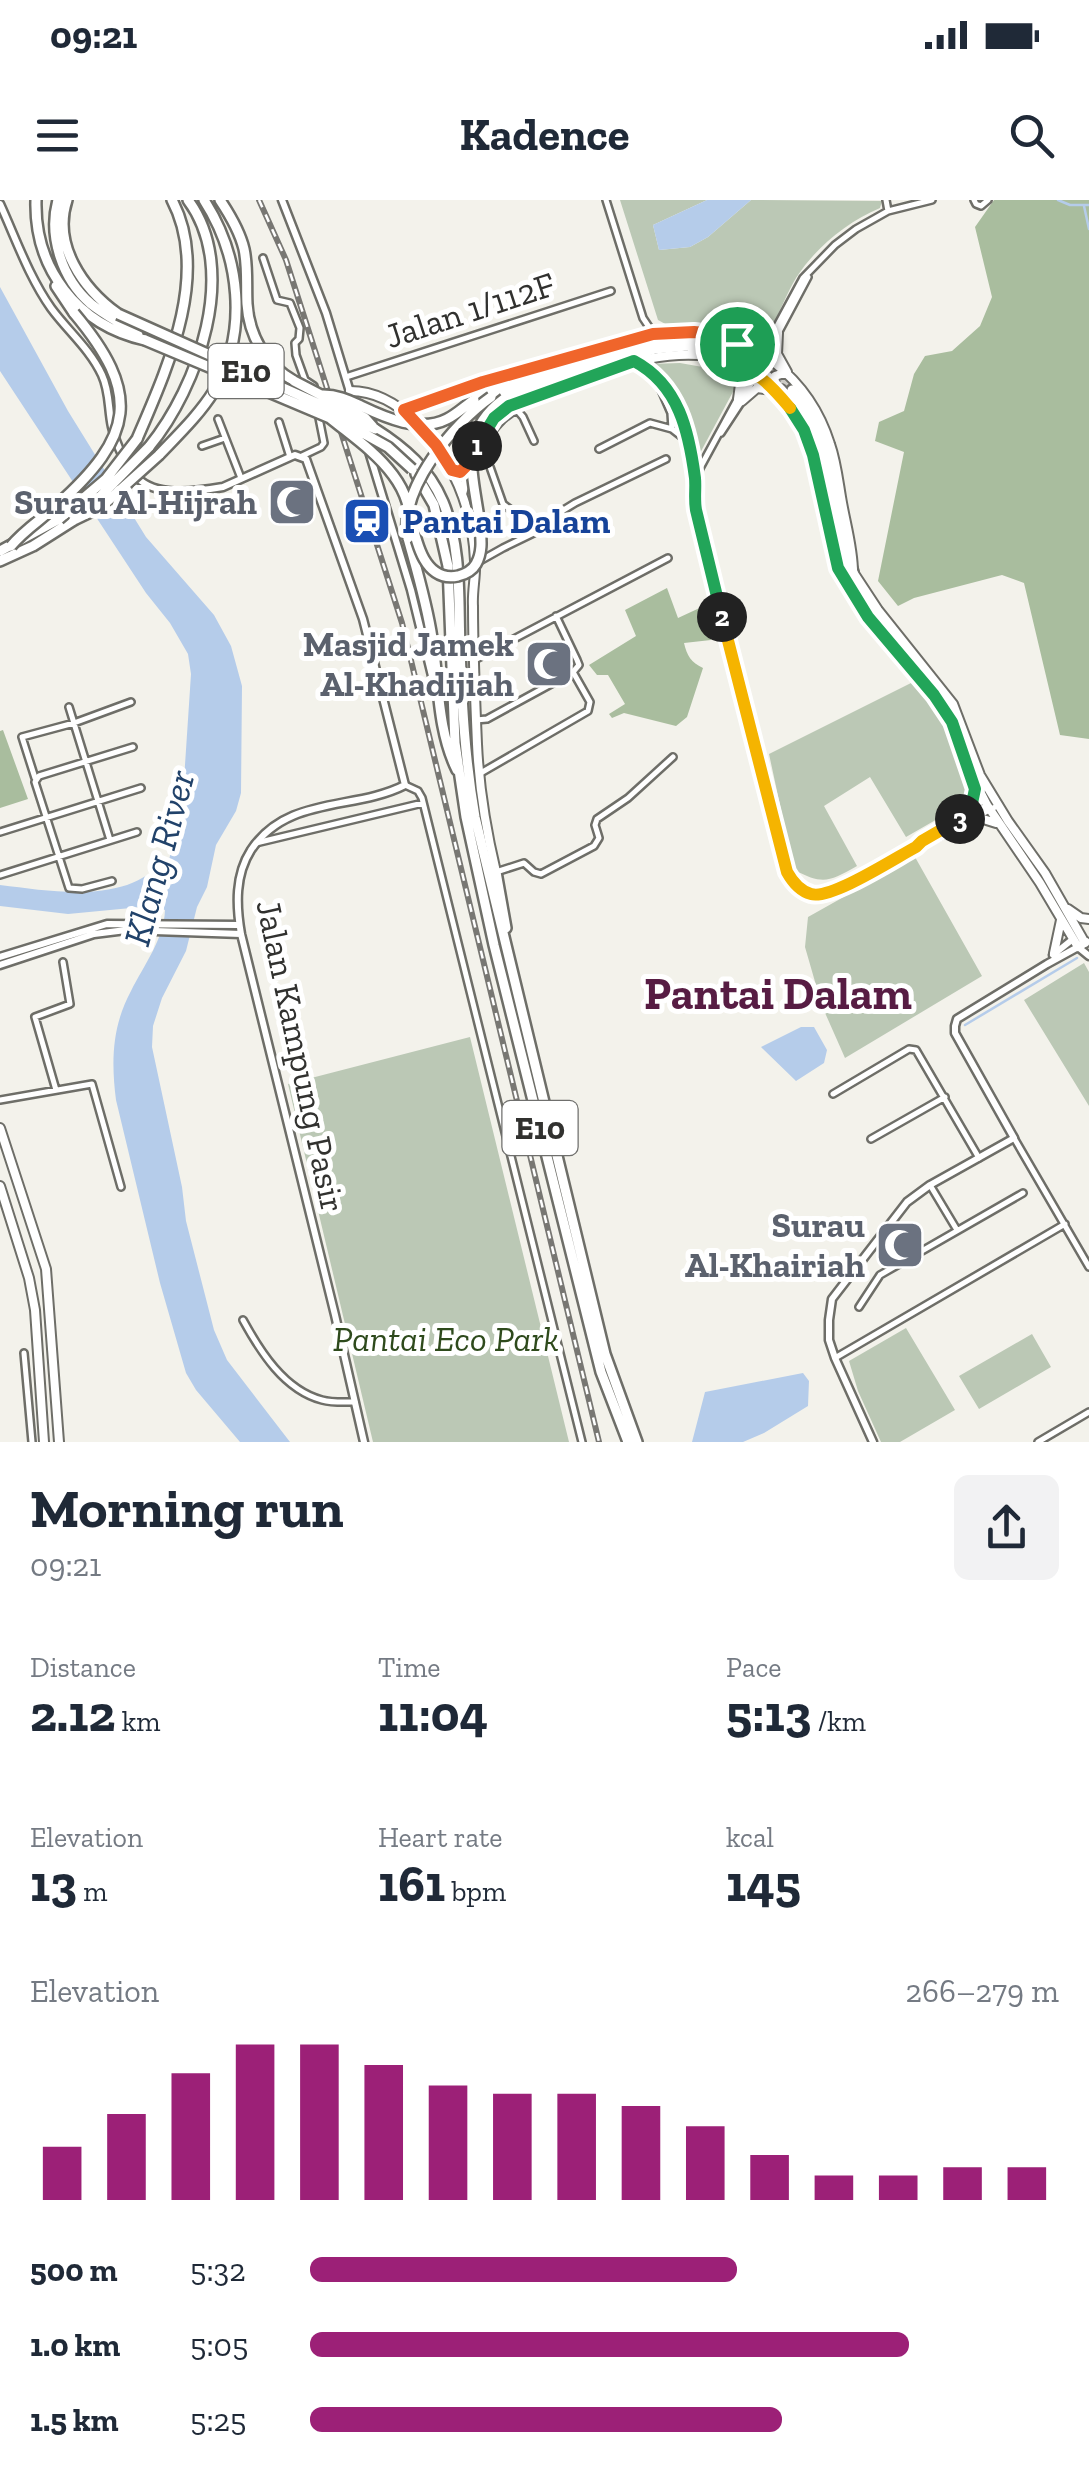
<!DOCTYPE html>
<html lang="en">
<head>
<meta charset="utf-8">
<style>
	body { margin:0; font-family:"Zilla Slab",serif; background:#f2f2f3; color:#1f2937; height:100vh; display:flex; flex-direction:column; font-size:38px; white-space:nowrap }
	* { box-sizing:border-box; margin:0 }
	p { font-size:32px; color:#747a83 }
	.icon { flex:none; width:55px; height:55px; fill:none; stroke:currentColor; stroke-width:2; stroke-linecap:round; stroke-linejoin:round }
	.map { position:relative; height:1242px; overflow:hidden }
	.side { display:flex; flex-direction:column; background:#fff; flex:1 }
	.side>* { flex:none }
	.pin { position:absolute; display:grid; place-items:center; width:85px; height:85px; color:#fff; margin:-42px; border:5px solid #fff; border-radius:50%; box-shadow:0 2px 10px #0007 }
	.km { position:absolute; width:50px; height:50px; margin:-25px; border-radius:50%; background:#222; color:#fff; font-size:28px; line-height:50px; text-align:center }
	.round { display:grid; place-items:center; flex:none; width:105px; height:105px; border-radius:15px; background:#f2f2f3 }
	.summary { display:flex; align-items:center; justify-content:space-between; height:170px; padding:0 30px }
	h1 { font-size:55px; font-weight:800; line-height:75px }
	.metrics { display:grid; grid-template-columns:repeat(3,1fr); gap:15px; height:170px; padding:10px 30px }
	.metrics div { display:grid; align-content:center }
	.metrics b { font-size:50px; font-weight:800 }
	.metrics small { font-size:28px; font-weight:400 }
	.metrics p { font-size:28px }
	.chart { height:280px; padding:20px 30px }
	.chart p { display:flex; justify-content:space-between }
	.chart svg { width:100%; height:180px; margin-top:10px; stroke:#9c2077; stroke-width:6 }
	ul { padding:0 30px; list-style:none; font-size:32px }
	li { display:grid; grid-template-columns:160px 120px 1fr; align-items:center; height:75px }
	li i { height:25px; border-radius:12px; background:#9c2077 }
	.status { display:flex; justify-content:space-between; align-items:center; height:70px; padding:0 50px; background:#fff; direction:ltr }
	.status svg { height:28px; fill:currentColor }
	header { display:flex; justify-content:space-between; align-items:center; height:130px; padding:0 30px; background:#fff; font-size:45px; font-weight:800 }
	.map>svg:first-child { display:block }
	.green { fill:#bbc8b5 }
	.forest { fill:#a9bd9e }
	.water { fill:#b5ccea }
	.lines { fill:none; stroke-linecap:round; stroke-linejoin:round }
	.stream { stroke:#b5ccea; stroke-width:2.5 }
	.motorway-tunnel { stroke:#cccbc5; stroke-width:9; stroke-dasharray:9 4.5; stroke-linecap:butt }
	.minor-casing { stroke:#6e6e68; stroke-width:10 }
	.tertiary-casing { stroke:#6e6e68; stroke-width:11 }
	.secondary-casing { stroke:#6e6e68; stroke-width:12 }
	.primary-casing { stroke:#6e6e68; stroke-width:12 }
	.motorway-casing { stroke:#6e6e68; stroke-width:14 }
	.minor { stroke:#fff; stroke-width:5 }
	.tertiary { stroke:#fff; stroke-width:6 }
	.secondary { stroke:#fff; stroke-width:8 }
	.primary { stroke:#fff; stroke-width:8 }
	.motorway { stroke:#fff; stroke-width:9 }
	.rail-casing { stroke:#787773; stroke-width:6 }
	.rail { stroke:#fff; stroke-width:2.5; stroke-dasharray:8; stroke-linecap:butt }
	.motorway-bridge-casing { stroke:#6e6e68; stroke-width:14; stroke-linecap:butt }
	.motorway-bridge { stroke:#fff; stroke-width:9 }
	.split-1-casing { stroke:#fff; stroke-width:20 }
	.split-2-casing { stroke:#fff; stroke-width:20 }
	.split-3-casing { stroke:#fff; stroke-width:20 }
	.split-4-casing { stroke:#fff; stroke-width:20 }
	.split-5-casing { stroke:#fff; stroke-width:20 }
	.split-1 { stroke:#f0652b; stroke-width:12 }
	.split-2 { stroke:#22a559; stroke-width:12 }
	.split-3 { stroke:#f5b400; stroke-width:12 }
	.split-4 { stroke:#22a559; stroke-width:12 }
	.split-5 { stroke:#f5b400; stroke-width:12 }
	.labels { text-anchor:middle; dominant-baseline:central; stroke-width:10; stroke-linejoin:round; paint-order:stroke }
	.shield { fill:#fff; stroke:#6f6f6d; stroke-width:2.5 }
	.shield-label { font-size:32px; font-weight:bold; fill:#31312f }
	.street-label { font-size:35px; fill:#31312f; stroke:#fff }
	.worship-label { font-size:35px; font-weight:bold; fill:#5b616d; stroke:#fff; text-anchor:end }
	.transit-label { font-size:35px; font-weight:bold; fill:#164399; stroke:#fff; text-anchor:start }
	.park-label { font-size:35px; font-style:italic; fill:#2e4a1c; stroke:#fff }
	.water-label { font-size:38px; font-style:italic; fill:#21426a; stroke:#fff }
	.district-label { font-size:45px; font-weight:bold; fill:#571c43; stroke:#fff }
</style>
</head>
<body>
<div class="status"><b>09:21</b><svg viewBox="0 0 49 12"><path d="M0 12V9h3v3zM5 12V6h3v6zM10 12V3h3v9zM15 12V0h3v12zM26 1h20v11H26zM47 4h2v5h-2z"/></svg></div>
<header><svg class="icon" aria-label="menu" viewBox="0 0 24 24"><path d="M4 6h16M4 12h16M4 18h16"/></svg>Kadence<svg class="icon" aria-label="search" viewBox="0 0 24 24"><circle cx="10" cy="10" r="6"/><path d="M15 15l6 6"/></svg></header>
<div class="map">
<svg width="1089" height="1242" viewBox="0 0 1089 1242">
	<rect width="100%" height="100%" fill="#f3f2eb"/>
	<path class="green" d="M620,0H707L653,25L659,50L690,47L708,37L751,0L882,1L880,8C847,22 816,47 796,78C787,93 780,111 772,127L759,133L732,125L707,123L669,126L658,120Z
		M680,163L731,172L735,188L699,255L690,218L668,178L648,164Z
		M913,482L937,511L970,589L967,602L906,637L870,577L824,606L857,666C828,682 824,685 794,670L769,554Z
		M915,657L982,776L845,858L822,806L805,747L808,717Z
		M1084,763L1089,772V906L1024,800Z
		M470,837L569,1242H373L288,884Z
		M906,1128L955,1210L900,1242H881L858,1191L849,1161Z
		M1032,1134L1051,1167L979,1209L959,1176Z"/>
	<path class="forest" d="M994,0H1089V539L1060,535L1024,383L1002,375L914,398L898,406L878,381L904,252L875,241L879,222L904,211L914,174L925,156L952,151L980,126L992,97L975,27Z
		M667,388L678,418L706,405L711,440L684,443C687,456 691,462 703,468L687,517L676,526L624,513L612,518L609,514L625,504L608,475H597L589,465L636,436L625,410Z
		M3,530L28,599L0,608V531Z"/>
	<path class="water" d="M707,0H751L708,37L690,47L659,50L653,25Z
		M0,87L68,211L146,337L214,415L231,446L242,486L241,593L236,611L216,645L207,687L197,707L186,751L162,798L153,826L152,847L182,987L186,1021L214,1130L227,1160L290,1242H240L196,1190L186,1173L160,1083L116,900C111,861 112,826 131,791C144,765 164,739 165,710L152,706L68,714L0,706V685C42,690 86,698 127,685C142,680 156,669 169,661L184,580L191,474L188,454L170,423L146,393L0,171Z
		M801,827H814L827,850L824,863L796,881L761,847Z
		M803,1173L809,1181L808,1206L764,1233L743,1242H692L705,1192Z"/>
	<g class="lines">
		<path class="stream" d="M1058,0L1070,5H1089
			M1084,6L1089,29
			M965,825L1077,758"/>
		<path class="motorway-tunnel" d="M739,147L758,156L792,190
			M730,155C750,162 765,173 779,188"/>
		<g class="minor-casing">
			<path id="minor" d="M606,0L643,118L649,127L660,132
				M886,0L888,11
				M932,0L888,11L856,29L835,45L803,78L700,268L695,282L694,297L717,399L787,672C798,691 812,697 833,692L999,605
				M974,0L976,4L981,6L988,0
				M263,58L277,100L290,103L300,128L299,139L295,143L296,155L305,180L314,186L315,192
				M635,161C660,175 680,203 688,231C692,246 691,263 695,279
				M655,176L671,213L672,229
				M346,177L611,91
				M218,219L241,278
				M279,222L290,257
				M721,233L742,201L808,77
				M202,246L225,238
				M599,249L650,223L672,229L681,236L689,234
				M302,256L321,247L324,243L318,213
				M511,310L503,304L490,267L486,262L473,256C485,242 500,216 517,210L523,217L534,241
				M478,362L503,348L544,328L557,314L575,303L666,259
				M476,459L668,358
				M69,507L110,640
				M476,520L487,519L573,472L579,465L577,460L556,416
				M479,574L588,511L590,502L573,472
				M35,578L22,537L74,523L131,502
				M405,585L418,591L422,598L582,1242
				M0,632L141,588
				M256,643L423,603
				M918,645L986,606
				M496,672L524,663L534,672L541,674L594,646L599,638L595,625L597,619L628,598L673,557
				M0,675L137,632
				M112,681L82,689L69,688L35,582L39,576L133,547
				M56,890L35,817L70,804L63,762
				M833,894L909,849L916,850L979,958
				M0,900L92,884L121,987
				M1014,938L1089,1067
				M871,939L945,897
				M930,985L957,1030
				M859,1107L880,1075L1023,993
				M243,1120C260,1151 284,1190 322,1200C333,1203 344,1202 355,1202
				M24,1153L32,1242
				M835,1158L1065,1024
				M1038,1242L1089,1212"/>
		</g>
		<g class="tertiary-casing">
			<path id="tertiary" d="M282,0L326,113L350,192
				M0,4C16,39 29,77 51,108C67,130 90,149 102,175C110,192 108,209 112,227C116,244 127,270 141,281C161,297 199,291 223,287L290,257L295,255L306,259L363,419L405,585C354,611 288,595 251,650C235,675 236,705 241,734L335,1115L364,1242
				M363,232L411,390L433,480
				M1053,755L1073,739
				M0,757L107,724L239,725
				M0,765L94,734L126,730L241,734
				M873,1242L835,1158L829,1140V1120L832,1099L907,1002L930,985L1014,938L955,833V826L957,819L1047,764L1078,747L1089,756"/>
		</g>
		<g class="secondary-casing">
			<path id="secondary" d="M732,139L738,145C739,155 734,159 725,161L734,166L741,177L738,199
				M743,140L760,142L774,130
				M774,188L775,176L787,172L777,154L778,133
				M350,191C377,191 399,205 417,223C453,261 473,308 475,361C476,376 472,391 473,406C473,452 475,498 477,544C479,587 486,630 496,672
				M742,201L757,188L772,190
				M404,210C457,191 510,176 564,160C603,148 643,132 683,131C752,130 810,180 830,244C836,261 838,279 841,297C845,322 853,347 853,372L878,410L953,504L980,575L1008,621L1045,673L1085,743
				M807,237L819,278L830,338L839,368L868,417L944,509L957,536L966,564L987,605L1040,683L1078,747L1086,742
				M474,252L494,218L509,206C579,178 696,123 764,179C777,190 789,206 799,220
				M462,294L470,265
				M959,620C969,609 976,600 974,585
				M969,620L980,618L996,623
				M1068,709L1081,718L1089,719
				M1054,753L1061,720"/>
		</g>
		<g class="primary-casing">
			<path id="primary" d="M0,928L46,1069L59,1242
				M0,986L29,1078L35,1110L44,1242"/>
		</g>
		<g class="motorway-casing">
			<path id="motorway" d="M36,0C34,68 77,125 145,140
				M58,0C48,36 62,79 91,104C106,116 123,124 138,135
				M67,0C52,45 83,89 118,114
				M220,0C230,15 240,32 244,49C248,67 246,86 247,104C249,136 266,165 294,181
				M56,86L74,113
				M781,190C829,239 829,315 845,377
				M792,190C803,204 814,219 820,236C838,280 837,328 853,372
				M491,197C512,186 534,179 557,172C620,151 663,130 732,144
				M504,199L545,182L655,149L687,146L727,154
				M474,200L522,172
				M375,229C405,248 429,269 443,302C462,348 458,399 460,447C462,507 465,559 475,617L605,1154L637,1242
				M137,239C167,169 211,74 172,0
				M149,247C198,187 240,70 188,0
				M159,255C178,235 199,215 214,191C249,131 240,56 204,0
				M416,274L434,305L448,366L455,543L466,617L494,745L601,1172L628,1242
				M408,338C417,371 427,404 432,438C439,481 437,530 457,570
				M0,351L59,319
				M0,361L33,346L74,320
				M496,672L506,728"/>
		</g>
		<use href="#minor" class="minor"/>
		<use href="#tertiary" class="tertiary"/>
		<use href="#secondary" class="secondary"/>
		<use href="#primary" class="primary"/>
		<use href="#motorway" class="motorway"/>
		<g class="rail-casing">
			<path id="rail" d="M259,0L286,60L402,423L599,1242"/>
		</g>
		<use href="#rail" class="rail"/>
		<g class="motorway-bridge-casing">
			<path id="motorway-bridge" d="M118,114L375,229
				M145,140L354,228L388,247L412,269
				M294,181L365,218L373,227
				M323,195C338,195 348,200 361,206C386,218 420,233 447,219C457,214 465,206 474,200
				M330,218C352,236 376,252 393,275C399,283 404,292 407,302C414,328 419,384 458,376C466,374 472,371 476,364C483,352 481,338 480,326C474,276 456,234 504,199
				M88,309L149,247
				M59,319L106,279L137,239
				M74,320L101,307L159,255
				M408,338C398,289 454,223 491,197
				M11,346C24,330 42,319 57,305C134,236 142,194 74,113"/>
		</g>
		<use href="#motorway-bridge" class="motorway-bridge"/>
	</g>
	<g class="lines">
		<g class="split-1-casing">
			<path id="split-1" d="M477,246L471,261L460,272L452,270L436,245L404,210L483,182L653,134L694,132L729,136L737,144"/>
		</g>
		<g class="split-2-casing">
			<path id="split-2" d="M477,246L494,218L509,206L634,161C679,185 689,232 695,278C696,288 694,299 696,310L722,417"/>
		</g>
		<g class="split-3-casing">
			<path id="split-3" d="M722,417L787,672C792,681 800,691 811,694C831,700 895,658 916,647L922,641L960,619"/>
		</g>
		<g class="split-4-casing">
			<path id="split-4" d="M790,208L804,230L813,255L838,368L868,417L934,495L952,522L975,589L972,603L960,619"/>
		</g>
		<g class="split-5-casing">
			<path id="split-5" d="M737,144L736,155L725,161C757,170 770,184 790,208"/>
		</g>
		<use href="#split-1" class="split-1"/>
		<use href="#split-2" class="split-2"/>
		<use href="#split-3" class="split-3"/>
		<use href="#split-4" class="split-4"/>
		<use href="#split-5" class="split-5"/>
	</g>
	<defs>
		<g id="mosque-square" transform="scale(2.5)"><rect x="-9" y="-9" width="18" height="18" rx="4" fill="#6b7280" stroke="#fff"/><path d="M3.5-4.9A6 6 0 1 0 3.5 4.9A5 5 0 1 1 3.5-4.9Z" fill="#fff"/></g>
		<g id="station-square" transform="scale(2.5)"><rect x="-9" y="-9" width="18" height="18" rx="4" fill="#1a4fb4" stroke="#fff"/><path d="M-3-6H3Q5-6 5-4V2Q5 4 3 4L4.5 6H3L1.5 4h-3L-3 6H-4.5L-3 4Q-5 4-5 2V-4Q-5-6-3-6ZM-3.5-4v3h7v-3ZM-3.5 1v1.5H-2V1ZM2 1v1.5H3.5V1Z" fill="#fff"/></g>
	</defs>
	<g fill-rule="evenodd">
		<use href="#mosque-square" x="292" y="302"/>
		<use href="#station-square" x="367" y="321"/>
		<use href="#mosque-square" x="549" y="464"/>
		<use href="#mosque-square" x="900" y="1045"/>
	</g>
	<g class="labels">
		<g class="shield">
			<rect x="208.5" y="144" width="75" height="54" rx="8"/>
			<rect x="502.5" y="901" width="75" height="54" rx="8"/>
		</g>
		<g class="shield-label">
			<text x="246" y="171">E10</text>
			<text x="540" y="928">E10</text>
		</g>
		<g class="street-label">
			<text transform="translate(470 110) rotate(-18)">Jalan 1/112F</text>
			<text transform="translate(301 856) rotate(78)">Jalan Kampung Pasir</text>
		</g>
		<g class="worship-label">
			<text x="257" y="302">Surau Al-Hijrah</text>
			<text x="514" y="444">Masjid Jamek<tspan x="514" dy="40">Al-Khadijiah</tspan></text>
			<text x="865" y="1025">Surau<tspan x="865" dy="40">Al-Khairiah</tspan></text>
		</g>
		<g class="transit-label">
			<text x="402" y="321">Pantai Dalam</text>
		</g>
		<g class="park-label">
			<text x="446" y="1139">Pantai Eco Park</text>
		</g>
		<g class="water-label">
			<text transform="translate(159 658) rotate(-75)">Klang River</text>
		</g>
		<g class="district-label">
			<text x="778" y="794">Pantai Dalam</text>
		</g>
	</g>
</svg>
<div class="pin" style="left:737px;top:144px;background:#1e9e55"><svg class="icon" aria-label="arrive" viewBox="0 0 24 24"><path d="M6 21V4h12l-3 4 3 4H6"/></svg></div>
<b class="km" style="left:477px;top:246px">1</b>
<b class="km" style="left:722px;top:417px">2</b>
<b class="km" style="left:960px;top:619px">3</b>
</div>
<section class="side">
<div class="summary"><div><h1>Morning run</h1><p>09:21</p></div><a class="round"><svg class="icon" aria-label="share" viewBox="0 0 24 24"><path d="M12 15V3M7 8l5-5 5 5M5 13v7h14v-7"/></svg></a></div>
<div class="metrics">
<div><p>Distance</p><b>2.12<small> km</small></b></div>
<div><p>Time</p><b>11:04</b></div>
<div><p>Pace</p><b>5:13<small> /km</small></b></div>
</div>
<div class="metrics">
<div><p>Elevation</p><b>13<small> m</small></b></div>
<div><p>Heart rate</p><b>161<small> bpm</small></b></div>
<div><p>kcal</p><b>145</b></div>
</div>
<div class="chart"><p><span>Elevation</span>266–279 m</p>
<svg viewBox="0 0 160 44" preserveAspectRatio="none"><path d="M5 44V31M15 44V23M25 44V13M35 44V6M45 44V6M55 44V11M65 44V16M75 44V18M85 44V18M95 44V21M105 44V26M115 44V33M125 44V38M135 44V38M145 44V36M155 44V36"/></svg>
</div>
<ul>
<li><b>500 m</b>5:32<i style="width:57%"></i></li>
<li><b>1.0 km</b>5:05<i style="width:80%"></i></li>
<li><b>1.5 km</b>5:25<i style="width:63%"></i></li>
</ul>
</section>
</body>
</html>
